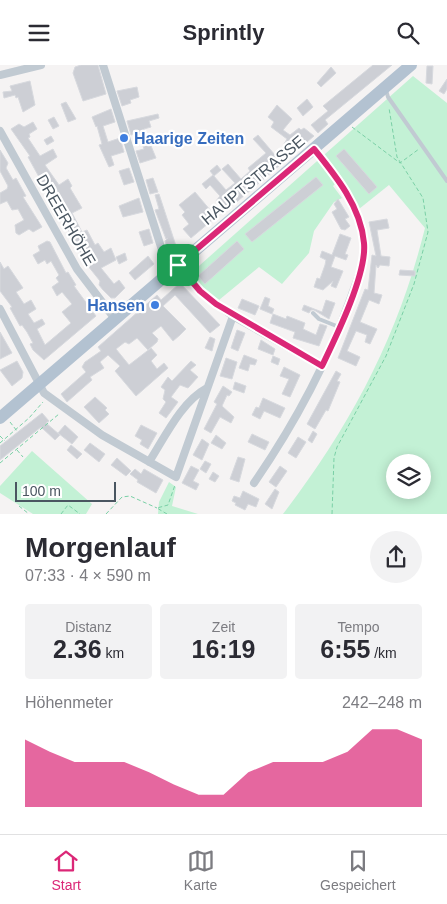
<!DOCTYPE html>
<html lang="de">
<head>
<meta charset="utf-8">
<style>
	body { margin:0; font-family:Arial,sans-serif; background:#f2f2f3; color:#2b2b33; height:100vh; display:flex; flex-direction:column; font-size:19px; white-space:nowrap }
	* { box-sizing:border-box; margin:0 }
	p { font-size:16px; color:#7c7c81 }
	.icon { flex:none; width:28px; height:28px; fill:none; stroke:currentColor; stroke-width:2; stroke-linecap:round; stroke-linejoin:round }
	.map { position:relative; height:449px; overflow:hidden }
	.details { display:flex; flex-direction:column; background:#fff; flex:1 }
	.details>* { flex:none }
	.tools { position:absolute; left:386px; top:389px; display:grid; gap:10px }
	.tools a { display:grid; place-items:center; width:45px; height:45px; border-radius:50%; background:#fff; box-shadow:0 2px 12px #0003; font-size:25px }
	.scale { position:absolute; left:15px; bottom:12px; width:101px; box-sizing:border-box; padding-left:5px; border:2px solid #4a5661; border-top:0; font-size:14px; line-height:18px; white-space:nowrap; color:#4a5661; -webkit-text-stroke:4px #fff; paint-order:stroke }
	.pin { position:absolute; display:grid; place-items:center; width:42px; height:42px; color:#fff; margin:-21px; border-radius:10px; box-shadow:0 2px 8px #0006 }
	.round { display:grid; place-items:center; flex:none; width:52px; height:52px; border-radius:26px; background:#f2f2f3 }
	.overview { display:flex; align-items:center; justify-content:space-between; height:85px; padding:0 25px }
	h1 { font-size:28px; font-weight:700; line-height:38px }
	.figures { display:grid; grid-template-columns:repeat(3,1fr); gap:8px; height:85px; padding:5px 25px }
	.figures div { display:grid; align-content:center; border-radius:5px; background:#f2f2f3; text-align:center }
	.figures b { font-size:25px; font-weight:700 }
	.figures small { font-size:14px; font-weight:400 }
	.figures p { font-size:14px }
	.chart { height:140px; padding:10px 25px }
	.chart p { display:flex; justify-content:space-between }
	.chart svg { width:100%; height:90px; margin-top:5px; fill:#db2777; opacity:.7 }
	header { display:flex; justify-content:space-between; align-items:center; height:65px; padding:0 25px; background:#fff; font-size:22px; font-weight:700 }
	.dock { display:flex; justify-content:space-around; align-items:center; height:70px; border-top:1px solid #e1e1e2; background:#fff; font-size:14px; color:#7c7c81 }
	.dock a { display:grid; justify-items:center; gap:2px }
	.dock .on { color:#db2777 }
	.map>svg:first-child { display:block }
	.green { fill:#c3f1d5; fill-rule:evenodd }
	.building { fill:#cdcfd5; stroke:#d7d9de }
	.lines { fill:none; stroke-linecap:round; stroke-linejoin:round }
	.path { stroke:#7ad0a6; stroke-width:1; stroke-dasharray:4 2.5; stroke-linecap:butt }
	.lane { stroke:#c1cad2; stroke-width:4 }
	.street { stroke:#c1cad2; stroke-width:8 }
	.primary { stroke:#b3c2d1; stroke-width:12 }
	.route-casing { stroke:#fff; stroke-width:10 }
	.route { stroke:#db2777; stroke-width:6 }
	.shop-dot { fill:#3f7fe0; stroke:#fff; stroke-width:2 }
	.labels { text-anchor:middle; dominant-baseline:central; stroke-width:4.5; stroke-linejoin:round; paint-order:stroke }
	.shop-label { font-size:16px; font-weight:bold; fill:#366cbe; stroke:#fff; text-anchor:start }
	.street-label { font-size:16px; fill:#4a5661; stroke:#fff }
</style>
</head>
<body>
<header><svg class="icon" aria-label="menu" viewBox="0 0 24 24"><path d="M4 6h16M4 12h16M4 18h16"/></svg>Sprintly<svg class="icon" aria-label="search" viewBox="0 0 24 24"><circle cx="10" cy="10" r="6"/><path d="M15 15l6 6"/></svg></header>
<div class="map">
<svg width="447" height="449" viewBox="0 0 447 449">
	<rect width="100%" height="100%" fill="#f5f3f3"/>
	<path class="green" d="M413,11L447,38V449H283C351,360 398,272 425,163L389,120L359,144L340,114L333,121L342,133L334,137L314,166L309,188L282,219L259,202L219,235L203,224L191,208ZM395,398H422V425H395Z
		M32,386L92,439L86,449H33L0,428V421Z
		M169,417L176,422L172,441L198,449H158L159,437Z"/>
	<path class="building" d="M81,0H98L106,29L83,36L73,8L75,2Z
		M373,0H392L325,55L328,59L318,68L311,60L328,46L323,41Z
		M427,1H433L432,19L426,18Z
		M331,2L336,8L321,22L317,18Z
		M447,14V24L444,29L439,26Z
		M30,16L35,40L23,47L18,32L16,33L15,30L4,33L3,27L12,26L10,21Z
		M137,22L139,32L130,35L131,38L122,41L117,26Z
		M307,34L313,42L303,51L297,43Z
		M66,37L76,54L68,57L61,39Z
		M277,40L292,54L283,65L290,70L299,63L301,65L304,63L314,71L225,147L216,136L220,131L210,120L206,124L202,119L213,110L226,125L235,118L222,104L228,99L241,114L250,106L248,103L266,88L253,74L258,70L275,90L286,80L284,79L287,74L271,62L274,57L268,52Z
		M111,44L115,57L103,61L108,77L120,73L124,87L111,91L114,100L109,102L99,80L102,79L97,61L96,62L92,52Z
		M158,49L159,53L149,56L151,62L144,64L156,93L140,98L136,86L144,84L138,68L131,70L127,56Z
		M54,52L59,61L53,64L48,55Z
		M33,57L37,64L29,69L30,72L28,73L40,91L53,84L57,92L45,100L59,120L68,114L72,121L70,123L82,143L72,148L82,167L87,165L95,180L98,178L104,187L111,183L116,195L101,203L114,219L119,215L125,223L115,233H111L103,225L99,220L100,216L88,201L28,92L30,91L11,64L19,59L24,62Z
		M51,71L54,76L47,80L44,75Z
		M344,84L377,122L369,129L336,91Z
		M0,85L8,98L6,103L13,115L16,113L26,131L23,132L42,162L33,167L29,164L19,170L16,168L15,160L24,155L18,144L12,145L7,136L0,139V128L7,124L8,121L0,106Z
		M217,100L221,105L214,111L210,106Z
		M129,103L134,117L124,120L119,106Z
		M316,112L323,120L252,177L245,169Z
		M153,113L158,127L150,129L146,115Z
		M195,127L216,152L191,173L183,164L189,159L182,150L185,147L179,140Z
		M159,129L178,187L169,189L165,176L168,173L166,174L155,145L159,144L155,130Z
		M139,133L143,147L123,152L119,141Z
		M338,134L349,152L345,154L350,161L345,165L341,164L332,147L337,144L334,139Z
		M387,154L389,163L377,165L381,191L390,192L389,201L380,200L378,203L376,200L374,228L382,230L379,239L369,235L360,257L377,264L370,279L365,277L367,270L356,266L347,286L360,292L356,301L338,293L365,224L368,225L372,190L376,191L369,157Z
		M149,164L153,178L144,181L139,167Z
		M340,169L351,173L345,189L348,190L346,195L335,191L331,202L343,206L336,223L331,221L333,216L323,225L314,222L317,213L320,214L325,200L326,195L320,192L322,186L332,190Z
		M47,176L50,177L66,208L68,207L76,220L74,221L96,251L44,295L33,285L30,279L33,278L27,267L22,260L20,261L10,243L12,242L0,226V197L4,204L8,201L23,223L16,227L24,239L31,235L36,244L28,249L34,258L42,254L45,259L37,264L45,280L71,258L62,247L72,239L62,227L57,231L52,222L59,217L56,213L59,210L51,196L47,199L45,195L38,199L33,190L40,186L38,181Z
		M237,176L244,184L205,219L198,211Z
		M125,188L127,195L119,199L116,192Z
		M148,191L154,199L135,215L129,208Z
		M400,205L415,206V211L399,210Z
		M180,218L220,260L210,268L175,230L163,241L186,264L180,270L173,276L161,261L152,268L158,274L157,277L148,285L137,273L129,279L125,277L116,284L129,300L151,283L157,290L151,296L157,304L164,298L168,303L136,331L115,306L120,301L108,290L100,297L104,303L90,312L92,315L67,337L61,329L86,307L82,302L85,297L101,286L98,282L157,230L161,235Z
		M265,232L270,234L268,241L274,244L272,249L260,244Z
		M242,234L259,241L255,250L238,243Z
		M326,235L335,238L329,254L314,245H311L309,248L302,245L304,240L322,247Z
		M273,249L286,254L287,251L305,258L303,264L316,270L320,259L327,261L319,281L293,273L295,267L270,258Z
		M237,265L245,268L238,286L231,283Z
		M0,267L12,288L0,294Z
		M210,272L215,274L212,286L205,283Z
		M261,275L275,284L273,290L258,284Z
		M244,290L257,295L255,300L250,299L248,306L239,303Z
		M273,291L280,294L278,300L271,297Z
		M226,293L237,297L232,314L220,311Z
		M17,296L23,307L22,313L12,321L0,305Z
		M191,296L196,300L190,305L198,312L188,323L180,320L171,332L178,337L166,353L159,348L166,337L163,334L165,325L161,322L168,312L172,316Z
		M284,302L300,310L290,332L282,329L289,314L280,311Z
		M336,306L341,309L337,316L340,317L328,346L326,345L315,364L307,359Z
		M235,317L246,321L244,328L233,324Z
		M223,321L232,327L229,331L227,330L222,341L234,352L231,358L220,352L211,368L204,364L217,339L214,337Z
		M95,332L107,343L105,345L109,349L99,358L84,342Z
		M263,333L285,343L280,353L264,346L260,354L252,350L256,342L259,343Z
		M42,348L49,356L46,358L60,370L55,375L41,362L0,395V381Z
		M65,360L78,372L72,379L58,368Z
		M141,360L157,368L148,384L140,379L142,375L135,371Z
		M313,366L317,369L312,378L308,375Z
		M252,369L269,377L265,385L248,377Z
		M216,370L226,378L222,384L211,378Z
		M298,372L306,377L296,393L288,388Z
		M202,374L209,379L202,395L193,390Z
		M90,378L105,389L99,397L84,385Z
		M71,380L82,389L77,394L67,385Z
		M238,392L245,394L239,417L230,414Z
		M117,393L131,406L126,411L111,400Z
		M205,396L211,399L206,408L200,404Z
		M191,401L199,405L193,416L199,419L196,425L182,418Z
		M280,401L287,406L276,422L269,417Z
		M135,404L141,409L144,404L163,415L156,428L137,417L138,415L130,409Z
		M213,407L219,411L215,417L209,414Z
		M275,424L279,427L272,444L265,439Z
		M243,426L259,434L256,442L248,439L245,445L235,440L236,438L232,436L234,431L240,433Z"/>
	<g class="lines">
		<path class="path" d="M352,62L400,98L419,84
			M10,357L17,366
			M0,371L5,376
			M0,378L29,353L43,337
			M17,385L23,392
			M0,398L59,349
			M19,441L29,449
			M61,449L68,440L80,449
			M106,449L122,432L130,431L157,443
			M167,449L157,443L168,440L175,420
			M332,449L334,393L337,382L386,291L414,219L428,167L423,133L397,92L389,43"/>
		<path class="lane" d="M386,25L388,32L447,116
			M313,248L319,254L339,262"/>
		<path class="street" d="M103,0L169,207
			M0,10L41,0
			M0,66L77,204L115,254
			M178,200L200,227L233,251L322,301
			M0,244L44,328L102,370L176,412L233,251
			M149,397C165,372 181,337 207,323
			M254,418C294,360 327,299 351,232C357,215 366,196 364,177C360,141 336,111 314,84"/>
		<path class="primary" d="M0,353L411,0"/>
	</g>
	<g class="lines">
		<g class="route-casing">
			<path id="route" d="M314,84C336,111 361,142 364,178C367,209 336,272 322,301L216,239L200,226L178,200Z"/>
		</g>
		<use href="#route" class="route"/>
	</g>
	<g class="shop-dot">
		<circle cx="124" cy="73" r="5"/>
		<circle cx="155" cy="240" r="5"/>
	</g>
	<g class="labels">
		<g class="shop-label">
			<text x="134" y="73">Haarige Zeiten</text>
			<text x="145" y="240" text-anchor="end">Hansen</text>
		</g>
		<g class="street-label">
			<text transform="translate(253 115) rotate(-40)">HAUPTSTRASSE</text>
			<text transform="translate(66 155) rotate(60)">DREERHÖHE</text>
		</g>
	</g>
</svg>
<div class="tools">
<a><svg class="icon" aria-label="layers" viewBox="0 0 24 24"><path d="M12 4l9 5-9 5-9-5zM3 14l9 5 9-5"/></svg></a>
</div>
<div class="scale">100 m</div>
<div class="pin" style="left:178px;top:200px;background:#1e9e55"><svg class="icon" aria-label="arrive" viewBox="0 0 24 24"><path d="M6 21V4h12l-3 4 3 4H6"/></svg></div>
</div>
<section class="details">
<div class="overview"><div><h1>Morgenlauf</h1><p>07:33 · 4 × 590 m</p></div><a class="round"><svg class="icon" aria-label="share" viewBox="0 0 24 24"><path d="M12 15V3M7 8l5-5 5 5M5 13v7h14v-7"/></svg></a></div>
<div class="figures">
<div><p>Distanz</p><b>2.36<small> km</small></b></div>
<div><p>Zeit</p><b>16:19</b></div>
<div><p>Tempo</p><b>6:55<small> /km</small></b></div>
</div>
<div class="chart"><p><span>Höhenmeter</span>242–248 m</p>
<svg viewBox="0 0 160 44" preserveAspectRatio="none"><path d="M0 44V11L10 17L20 22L30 22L40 22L50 27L60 33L70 38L80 38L90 27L100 22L110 22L120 22L130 17L140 6L150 6L160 11V44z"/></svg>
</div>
</section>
<nav class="dock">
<a class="on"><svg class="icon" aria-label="home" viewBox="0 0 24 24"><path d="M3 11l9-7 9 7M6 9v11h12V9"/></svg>Start</a>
<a><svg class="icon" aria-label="map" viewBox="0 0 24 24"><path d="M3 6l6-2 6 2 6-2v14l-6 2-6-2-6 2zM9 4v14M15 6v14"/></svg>Karte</a>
<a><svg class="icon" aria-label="saved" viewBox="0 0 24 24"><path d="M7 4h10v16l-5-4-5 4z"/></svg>Gespeichert</a>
</nav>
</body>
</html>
